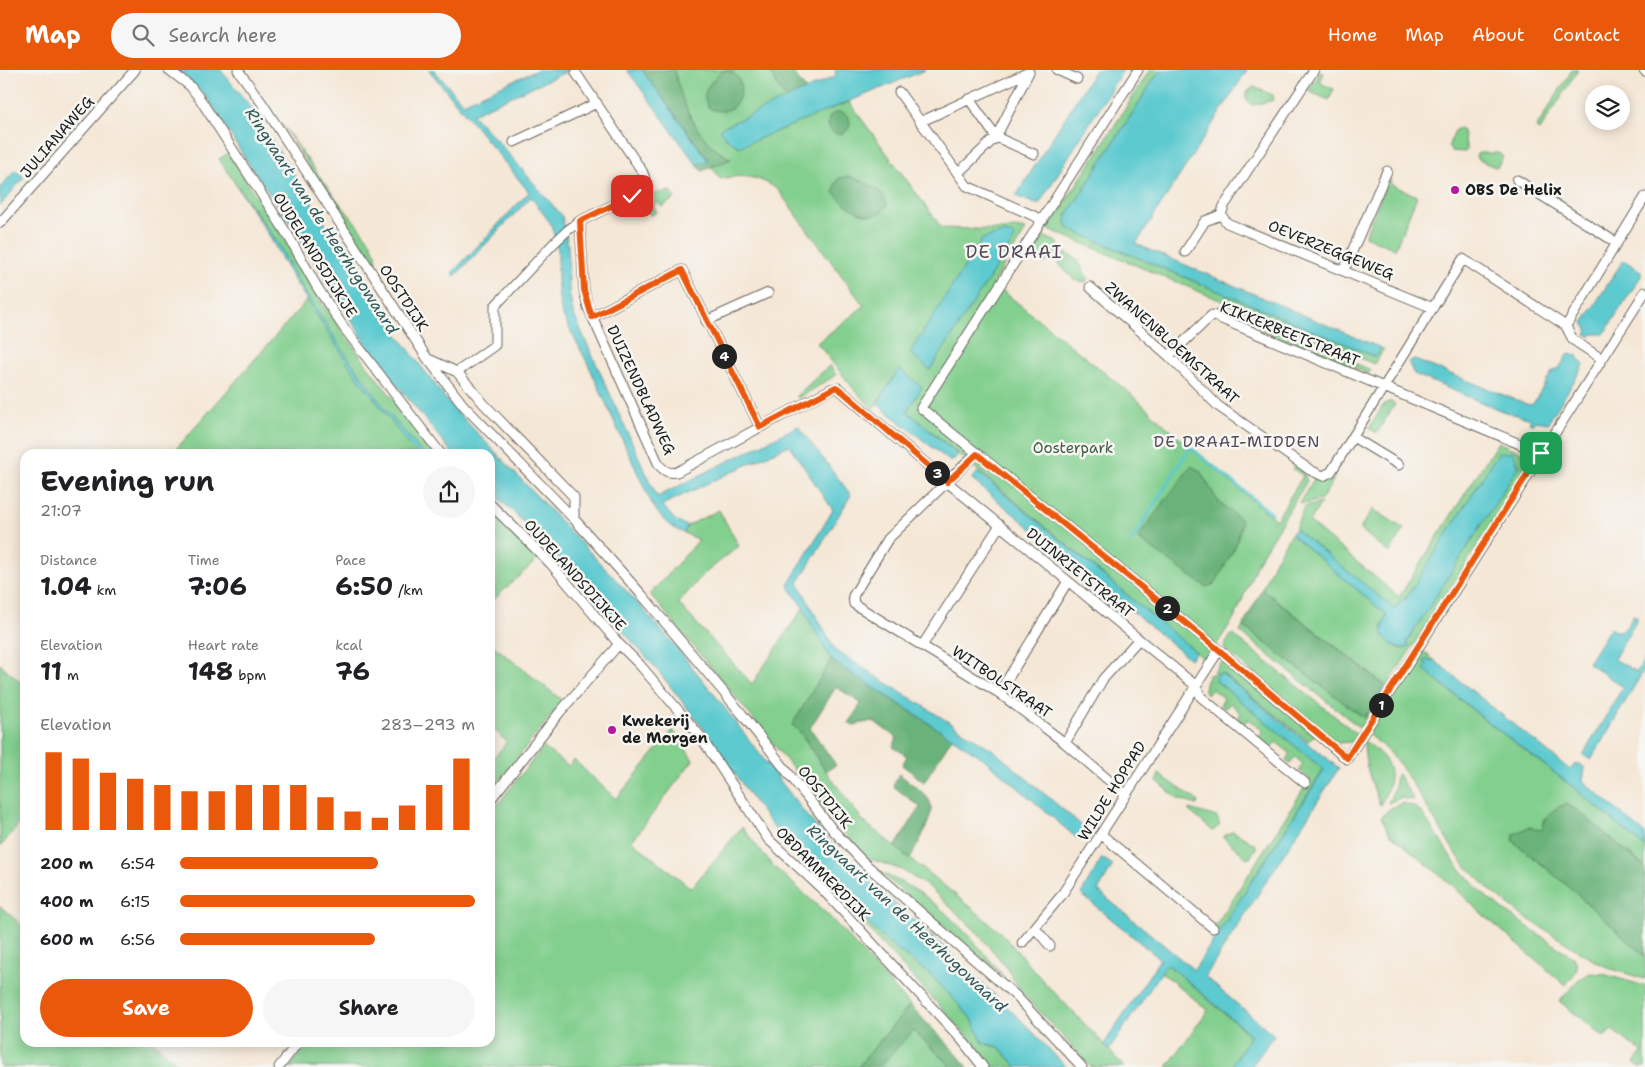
<!DOCTYPE html>
<html lang="en">
<head>
<meta charset="utf-8">
<style>
	body { margin:0; font-family:"Shantell Sans",sans-serif; background:#f6f6f6; color:#202124; height:100vh; display:flex; flex-direction:column; font-size:19px; white-space:nowrap }
	* { box-sizing:border-box; margin:0 }
	p { font-size:16px; color:#757577 }
	.icon { flex:none; width:28px; height:28px; fill:none; stroke:currentColor; stroke-width:2; stroke-linecap:round; stroke-linejoin:round }
	.map { position:relative; flex:1; overflow:hidden }
	.side { position:absolute; left:20px; top:379px; width:475px; height:598px; display:flex; flex-direction:column; background:#fff; border-radius:15px; box-shadow:0 2px 12px #0003 }
	.side>* { flex:none }
	.tools { position:absolute; left:1585px; top:15px; display:grid; gap:10px }
	.tools a { display:grid; place-items:center; width:45px; height:45px; border-radius:50%; background:#fff; box-shadow:0 2px 12px #0003; font-size:25px }
	.pin { position:absolute; display:grid; place-items:center; width:42px; height:42px; color:#fff; margin:-21px; border-radius:10px; box-shadow:0 2px 8px #0006 }
	.km { position:absolute; width:25px; height:25px; margin:-12px; border-radius:50%; background:#222; color:#fff; font-size:14px; line-height:25px; text-align:center }
	.round { display:grid; place-items:center; flex:none; width:52px; height:52px; border-radius:26px; background:#f6f6f6 }
	.headline { display:flex; align-items:center; justify-content:space-between; height:85px; padding:0 20px }
	h1 { font-size:28px; font-weight:700; line-height:38px }
	.stats { display:grid; grid-template-columns:repeat(3,1fr); gap:8px; height:85px; padding:5px 20px }
	.stats div { display:grid; align-content:center }
	.stats b { font-size:25px; font-weight:700 }
	.stats small { font-size:14px; font-weight:400 }
	.stats p { font-size:14px }
	.chart { height:140px; padding:10px 20px }
	.chart p { display:flex; justify-content:space-between }
	.chart svg { width:100%; height:90px; margin-top:5px; stroke:#ea580c; stroke-width:6 }
	.primary-button { display:flex; gap:10px; margin-top:auto; padding:10px 20px }
	.primary-button a { flex:1; height:58px; border-radius:30px; background:#ea580c; color:#fff; font-size:20px; font-weight:700; line-height:58px; text-align:center }
	.primary-button a+a { background:#f6f6f6; color:#202124 }
	ul { padding:0 20px; list-style:none; font-size:16px }
	li { display:grid; grid-template-columns:80px 60px 1fr; align-items:center; height:38px }
	li i { height:12px; border-radius:6px; background:#ea580c }
	header { display:flex; align-items:center; gap:30px; box-sizing:border-box; height:70px; padding:0 25px; background:#ea580c; color:#fff }
	header strong { font-size:24px }
	nav { display:flex; gap:28px; margin-inline-start:auto; font-size:18px }
	.search { width:350px; height:45px; background:#f6f6f6; display:flex; align-items:center; gap:12px; box-sizing:border-box; padding:0 18px; border-radius:28px; color:#757577; font-size:19px }
	.map>svg:first-child { display:block }
	.green { fill:#82cf8e; stroke:#4f7655 }
	.forest { fill:#69b279; stroke:#42674a }
	.water { fill:#5dcad0; stroke:#3c7376 }
	.lines { fill:none; stroke-linecap:round; stroke-linejoin:round }
	.stream { stroke:#5dcad0; stroke-width:3 }
	.minor-casing { stroke:#68635d; stroke-width:11 }
	.minor { stroke:#fff; stroke-width:9 }
	.route-casing { stroke:#fff; stroke-width:10 }
	.route { stroke:#ea580c; stroke-width:6 }
	.poi-dot { fill:#b5179e; stroke:#f6f6f2; stroke-width:2 }
	.labels { text-anchor:middle; dominant-baseline:central; stroke-width:5; stroke-linejoin:round; paint-order:stroke }
	.street-label { font-size:15px; fill:#1c1c1c; stroke:#f6f6f2 }
	.poi-label { font-size:15px; font-weight:bold; fill:#1c1c1c; stroke:#f6f6f2; text-anchor:start }
	.park-label { font-size:15px; fill:#405b44; stroke:#f6f6f2 }
	.water-label { font-size:16px; font-style:italic; fill:#33595b; stroke:#f6f6f2 }
	.neighbourhood-label { font-size:16px; letter-spacing:1px; fill:#544759; stroke:#f6f6f2 }
	.quarter-label { font-size:18px; letter-spacing:1px; fill:#544759; stroke:#f6f6f2 }
</style>
</head>
<body>
<header>
<strong>Map</strong>
<div class="search"><svg class="icon" aria-label="search" viewBox="0 0 24 24"><circle cx="10" cy="10" r="6"/><path d="M15 15l6 6"/></svg>Search here</div>
<nav><a>Home</a><a>Map</a><a>About</a><a>Contact</a></nav>
</header>
<div class="map">
<svg width="1645" height="997" viewBox="0 0 1645 997">
	<rect width="100%" height="100%" fill="#f6f6f2"/>
	<filter id="ink" filterUnits="userSpaceOnUse"><feTurbulence type="fractalNoise" baseFrequency=".02" numOctaves="2"/><feDisplacementMap in="SourceGraphic" scale="10" xChannelSelector="R" yChannelSelector="G"/><feConvolveMatrix kernelMatrix="1 2 1 2 8 2 1 2 1" color-interpolation-filters="sRGB"/></filter>
	<filter id="wash" filterUnits="userSpaceOnUse"><feTurbulence type="fractalNoise" baseFrequency=".0096" numOctaves="4" result="noise"/><feDisplacementMap in="SourceGraphic" scale="20" xChannelSelector="R" yChannelSelector="G"/><feGaussianBlur stdDeviation="1.12" result="paint"/><feColorMatrix in="noise" values="0 0 0 0 0 0 0 0 0 0 0 0 0 0 0 0 0 1.4 0 .05"/><feComposite in="paint" operator="in"/></filter>
	<g filter="url(#wash)">
		<rect width="100%" height="100%" fill="#f5e7d6"/>
		<path class="green" d="M642,0H791L823,42L849,32L942,158L1004,160L1014,158L1026,160L993,213L1132,325L1189,377L1276,450L1303,406L1292,398L1295,394L1302,399L1307,411L1258,491L1236,545L1206,591L907,341L921,317L899,300L873,339L857,323L817,273L864,236L778,120C760,106 742,104 720,109L708,90Z
			M1150,0H1160L1067,145L1066,152L1069,159L1376,287L1381,278L1384,279L1374,294L1048,159Z
			M1572,0H1578L1540,60L1536,58Z
			M1321,2L1324,3L1320,13L1334,19L1329,30L1308,21Z
			M1254,17L1273,25L1274,30L1253,35C1247,33 1245,29 1246,23Z
			M282,54L331,122L370,171L376,184L378,206Z
			M1460,58L1463,61L1467,80L1465,82L1451,81L1448,77L1455,60Z
			M228,83L286,172L323,235L370,299L436,384H183L177,378L307,230L267,162L219,89Z
			M1479,83H1499L1503,87L1498,96L1495,97L1477,89L1476,85Z
			M1388,110L1391,111L1390,114L1417,126L1395,179L1365,166Z
			M671,121L675,128L662,137L658,132L653,136L657,142L652,145H650L641,133L643,129L653,124Z
			M1043,166L1057,172L1062,181L1045,193L1033,188L1031,186Z
			M1066,183L1077,189L1088,209L1086,212L1074,210L1059,194V191Z
			M1218,236L1371,300L1368,304L1214,240Z
			M830,295L836,305L799,328L796,326Z
			M1391,331L1395,334L1377,363L1369,358L1384,334Z
			M1498,372L1530,386L1533,383L1535,386L1360,658L1240,562L1243,556L1364,648L1385,615L1262,519L1275,490L1291,464L1387,545L1382,558L1400,579L1407,578L1409,575L1407,572L1519,395L1514,385V382L1512,381L1404,530L1403,528L1394,539L1295,459L1304,437L1321,433L1309,452L1399,527Z
			M1331,407L1334,409L1321,430L1303,434L1299,433L1314,409L1326,412Z
			M490,439L538,489L490,533Z
			M1373,439L1404,459L1389,483L1360,459Z
			M719,440L739,476L704,504L678,533L752,614L803,538L831,590L793,655L802,664L814,685L864,752L972,838L1003,865L1044,912L1104,974L1124,997H1091L1022,923L1004,894L974,859L946,833L929,817L902,800L867,788L829,745L761,658L650,524L699,470L684,463L687,456Z
			M1232,564L1357,664L1352,672L1338,673L1225,580L1224,576Z
			M490,573L563,631L490,722V692L507,672L490,656Z
			M1422,580L1434,590L1424,592L1427,594L1437,611L1484,649L1577,720L1645,777V797L1577,740L1545,748L1542,759L1513,771L1569,817L1645,886V909L1611,899L1593,890L1520,844L1490,820L1463,793L1453,779L1401,696L1384,677L1370,666L1369,663Z
			M1222,591L1315,666L1308,671L1222,603L1219,606L1217,603L1216,611L1324,699L1217,865L1212,861L1310,709L1299,700L1303,694L1295,687L1290,693L1286,690L1290,683L1276,672L1271,678L1259,667L1263,661L1248,649L1243,655L1237,649L1241,643L1230,633L1225,639L1220,635L1224,629L1212,619L1207,625C1202,616 1205,612 1210,604L1212,605Z
			M0,594L25,616V747L0,777Z
			M673,660L693,690L632,771L691,818L742,757L772,795L827,844L910,935L858,997H290L310,971H490V744L543,677L568,696L574,690L616,729Z
			M1364,672C1369,673 1373,677 1377,681C1397,698 1391,715 1380,735C1372,715 1364,694 1364,672Z
			M1159,704L1198,731L1197,735L1178,729L1157,711Z
			M1398,704L1414,730L1400,728L1388,733L1394,719L1396,705Z
			M1403,733L1413,736L1422,743L1453,790L1476,817L1489,829L1516,849L1574,888C1582,899 1572,907 1565,915L1480,842L1453,816L1390,764L1381,747L1391,738Z
			M1189,739L1217,747L1220,755L1213,761L1189,741Z
			M1233,761L1256,775V778L1250,788H1247L1224,768V766Z
			M878,801C894,809 911,816 926,827C956,849 981,879 1005,908Z
			M843,828L888,873L932,906L972,949C978,957 981,966 988,975L999,977L1017,997H990C958,950 915,912 878,870C866,856 855,842 843,828Z
			M0,836L25,858V971H153L181,997H0Z
			M1167,894L1251,966L1231,997H1167L1208,940L1161,902Z
			M1590,903L1603,904L1645,916V997H1640L1635,993L1642,982L1612,960L1604,967L1559,931L1579,910Z
			M913,960L949,994L948,997H879Z"/>
		<path class="forest" d="M642,0H674C684,37 695,69 731,89L702,101L697,95L708,89Z
			M723,0C752,0 744,54 709,38C698,23 712,10 723,0Z
			M769,0H791L806,20L786,29L779,19Z
			M828 53a11 11 0 1 1 22 0a11 11 0 1 1-22 0Z
			M849,106C862,111 885,119 887,135C875,158 843,136 834,122L835,115L839,108Z
			M1191,396L1200,401L1218,431L1242,451L1236,475L1215,514L1206,517L1137,468Z
			M1262,519L1385,616L1364,648L1243,556Z
			M831,590L952,668L924,712L902,695L907,686L893,677L897,668L873,651L853,655L849,653L861,633L836,617L810,658L836,695L826,701C817,689 803,661 792,655Z
			M899,704C909,712 922,720 929,730C938,743 916,776 910,789L895,777L920,737L893,716Z
			M1566,734L1577,740L1645,797V886L1569,817L1513,771L1514,764L1529,757L1542,759C1546,744 1553,739 1566,734Z
			M910,935C929,956 950,975 968,997H948L949,994L913,961L879,997H858Z"/>
		<path class="water" d="M179,0H221L223,3L251,37L385,248L448,332L633,528L676,577L714,624L807,746L831,773L857,800L946,879L1025,954L1066,997H1017L999,977L983,973L972,949L932,906L888,873L839,824L807,797L784,771L755,733L710,667L655,597L535,463L490,420V384H453L376,289L287,149L247,91L208,29Z
			M429,0H434L463,33L537,0H570L472,44L501,75L562,146L568,175L569,221L573,243L657,427L798,356L851,425L798,513L836,581L993,680L1087,760L1079,770L983,688L831,590L803,538L788,515L833,440L789,375L662,435L676,451L687,456L684,463C666,456 658,445 649,428L588,294L562,244L558,223V180L551,154L531,127L455,206L452,203L529,122Z
			M627,0H642L708,90L697,95Z
			M838,0H925L739,77L725,67L720,60L723,57L836,6L835,1Z
			M1095,0H1123L1039,134H1036L1016,126Z
			M1160,0H1247L1136,174L1381,278L1376,287L1069,159L1066,152L1067,145Z
			M15,100L24,107L0,136V118Z
			M237,116L278,173L298,212L344,282L385,339L423,384H418L409,375L351,298L292,207L267,162Z
			M1003,163L1013,165L1015,168L930,300L910,283L982,169Z
			M1625,191L1641,201V206L1604,264H1592L1591,267L1586,264L1588,261L1583,253L1622,192Z
			M1569,283L1578,285L1577,287L1584,295L1548,353L1535,351L1533,355L1529,353L1531,349L1502,341L1414,304L1409,294L1410,291L1415,290L1529,335L1533,334L1552,302L1559,298Z
			M899,299L922,317L907,341L958,385L951,392L877,334Z
			M1512,381L1515,382L1514,385L1519,396L1407,572L1409,575L1407,578C1397,579 1380,570 1383,557C1384,553 1386,549 1387,545L1291,464L1295,459L1395,539L1403,528L1405,530L1499,382L1510,383Z
			M978,402L1196,582L1190,589L971,409Z
			M1633,545L1638,547L1614,589L1637,602L1645,588V598L1591,690L1583,685L1623,617L1588,593L1610,558C1623,567 1628,555 1633,545Z
			M1426,589L1429,591L1434,590L1570,700L1575,694H1579L1585,698L1583,711L1645,764V777L1577,720L1484,649L1424,599L1427,594L1424,592Z
			M1216,603L1219,605L1221,603L1339,698L1205,907L1274,965L1251,997H1231L1251,965L1167,894L1109,980L1104,974L1160,889L1081,824L1102,788L1113,795L1098,821L1194,900L1324,700L1215,610L1217,608L1215,605Z"/>
		<g class="lines">
			<path class="stream" d="M1131,472L1190,377L1271,443"/>
		</g>
	</g>
	<g filter="url(#ink)">
		<g class="lines">
			<g class="minor-casing">
				<path id="minor" d="M169,0L190,16L200,29L289,167L317,217L344,258L441,384
					M238,0L262,33L427,288L464,336L574,449L642,525L742,644L832,759L863,792L1016,926L1082,997
					M1057,0L1077,9
					M1138,0L921,338L1219,580L1347,689L1645,222
					M1314,0L1224,136L1221,145L1227,153L1433,238
					M1644,0L1645,1
					M899,22L967,116L1043,150
					M969,29L996,67L1034,84
					M920,52L1029,2L996,67L958,103
					M514,72L597,33
					M1517,110L1617,173
					M580,151L584,220L588,237L659,395C664,401 669,404 677,402L831,319L838,318L947,412L1196,616L1201,627L1305,713
					M0,153L135,0
					M1185,182L1205,151L1221,145
					M1344,200L1387,101
					M1090,217L1169,286L1218,336L1310,400L1323,406L1331,402L1463,189L1566,256
					M592,247L682,200L760,357
					M706,251L768,223
					M1169,286L1212,245L1541,383
					M1602,289L1573,270L1566,256L1645,127
					M431,290L457,302L495,275V236L554,173L568,160L580,151L638,123C645,117 647,110 642,101L576,3
					M457,302L484,334L574,427V449
					M1353,367L1399,395
					M977,383L888,469L853,526L854,534L999,623L1065,673L1126,725
					M490,434L551,494L619,574L640,595L700,666L768,769L823,820L962,970L983,997
					M922,576L1000,455
					M999,623L1068,511
					M1065,673L1103,609L1139,569
					M490,730L560,642L619,574
					M1102,765L1213,858
					M1035,858L1050,876
					M1022,873L1061,826L1219,580
					M279,997L299,971"/>
			</g>
			<use href="#minor" class="minor"/>
		</g>
	</g>
	<g class="lines" filter="url(#ink)">
		<g class="route-casing">
			<path id="route" d="M632,126L580,151L584,220L592,247L682,200L760,357L836,317L843,322L947,412L977,384L1219,580L1347,688L1541,383"/>
		</g>
		<use href="#route" class="route"/>
	</g>
	<g class="poi-dot">
		<circle cx="1455" cy="120" r="5"/>
		<circle cx="612" cy="660" r="5"/>
	</g>
	<g class="labels">
		<g class="street-label">
			<text transform="translate(57 67) rotate(-49)">JULIANAWEG</text>
			<text transform="translate(1331 180) rotate(22)">OEVERZEGGEWEG</text>
			<text transform="translate(315 185) rotate(58)">OUDELANDSDIJKJE</text>
			<text transform="translate(404 228) rotate(57)">OOSTDIJK</text>
			<text transform="translate(1290 264) rotate(22)">KIKKERBEETSTRAAT</text>
			<text transform="translate(1172 273) rotate(42)">ZWANENBLOEMSTRAAT</text>
			<text transform="translate(641 320) rotate(65)">DUIZENDBLADWEG</text>
			<text transform="translate(1080 503) rotate(39)">DUINRIETSTRAAT</text>
			<text transform="translate(575 505) rotate(48)">OUDELANDSDIJKJE</text>
			<text transform="translate(1002 612) rotate(34)">WITBOLSTRAAT</text>
			<text transform="translate(1112 721) rotate(-58)">WILDE HOPPAD</text>
			<text transform="translate(825 727) rotate(51)">OOSTDIJK</text>
			<text transform="translate(823 804) rotate(45)">OBDAMMERDIJK</text>
		</g>
		<g class="poi-label">
			<text x="1465" y="120">OBS De Helix</text>
			<text x="622" y="651">Kwekerij<tspan x="622" dy="17">de Morgen</tspan></text>
		</g>
		<g class="park-label">
			<text x="1073" y="378">Oosterpark</text>
		</g>
		<g class="water-label">
			<text transform="translate(322 151) rotate(57)">Ringvaart van de Heerhugowaard</text>
			<text transform="translate(907 848) rotate(43)">Ringvaart van de Heerhugowaard</text>
		</g>
		<g class="neighbourhood-label">
			<text x="1237" y="371">DE DRAAI-MIDDEN</text>
		</g>
		<g class="quarter-label">
			<text x="1014" y="182">DE DRAAI</text>
		</g>
	</g>
</svg>
<div class="tools">
<a><svg class="icon" aria-label="layers" viewBox="0 0 24 24"><path d="M12 4l9 5-9 5-9-5zM3 14l9 5 9-5"/></svg></a>
</div>
<div class="pin" style="left:1541px;top:383px;background:#1e9e55"><svg class="icon" aria-label="arrive" viewBox="0 0 24 24"><path d="M6 21V4h12l-3 4 3 4H6"/></svg></div>
<div class="pin" style="left:632px;top:126px;background:#d93025"><svg class="icon" aria-label="check" viewBox="0 0 24 24"><path d="M5 12l5 5 9-10"/></svg></div>
<b class="km" style="left:1381px;top:635px">1</b>
<b class="km" style="left:1167px;top:538px">2</b>
<b class="km" style="left:937px;top:403px">3</b>
<b class="km" style="left:724px;top:286px">4</b>
<section class="side">
<div class="headline"><div><h1>Evening run</h1><p>21:07</p></div><a class="round"><svg class="icon" aria-label="share" viewBox="0 0 24 24"><path d="M12 15V3M7 8l5-5 5 5M5 13v7h14v-7"/></svg></a></div>
<div class="stats">
<div><p>Distance</p><b>1.04<small> km</small></b></div>
<div><p>Time</p><b>7:06</b></div>
<div><p>Pace</p><b>6:50<small> /km</small></b></div>
</div>
<div class="stats">
<div><p>Elevation</p><b>11<small> m</small></b></div>
<div><p>Heart rate</p><b>148<small> bpm</small></b></div>
<div><p>kcal</p><b>76</b></div>
</div>
<div class="chart"><p><span>Elevation</span>283–293 m</p>
<svg viewBox="0 0 160 44" preserveAspectRatio="none"><path d="M5 44V6M15 44V9M25 44V16M35 44V19M45 44V22M55 44V25M65 44V25M75 44V22M85 44V22M95 44V22M105 44V28M115 44V35M125 44V38M135 44V32M145 44V22M155 44V9"/></svg>
</div>
<ul>
<li><b>200 m</b>6:54<i style="width:67%"></i></li>
<li><b>400 m</b>6:15<i style="width:100%"></i></li>
<li><b>600 m</b>6:56<i style="width:66%"></i></li>
</ul>
<div class="primary-button"><a>Save</a><a>Share</a></div>
</section>
</div>
</body>
</html>
